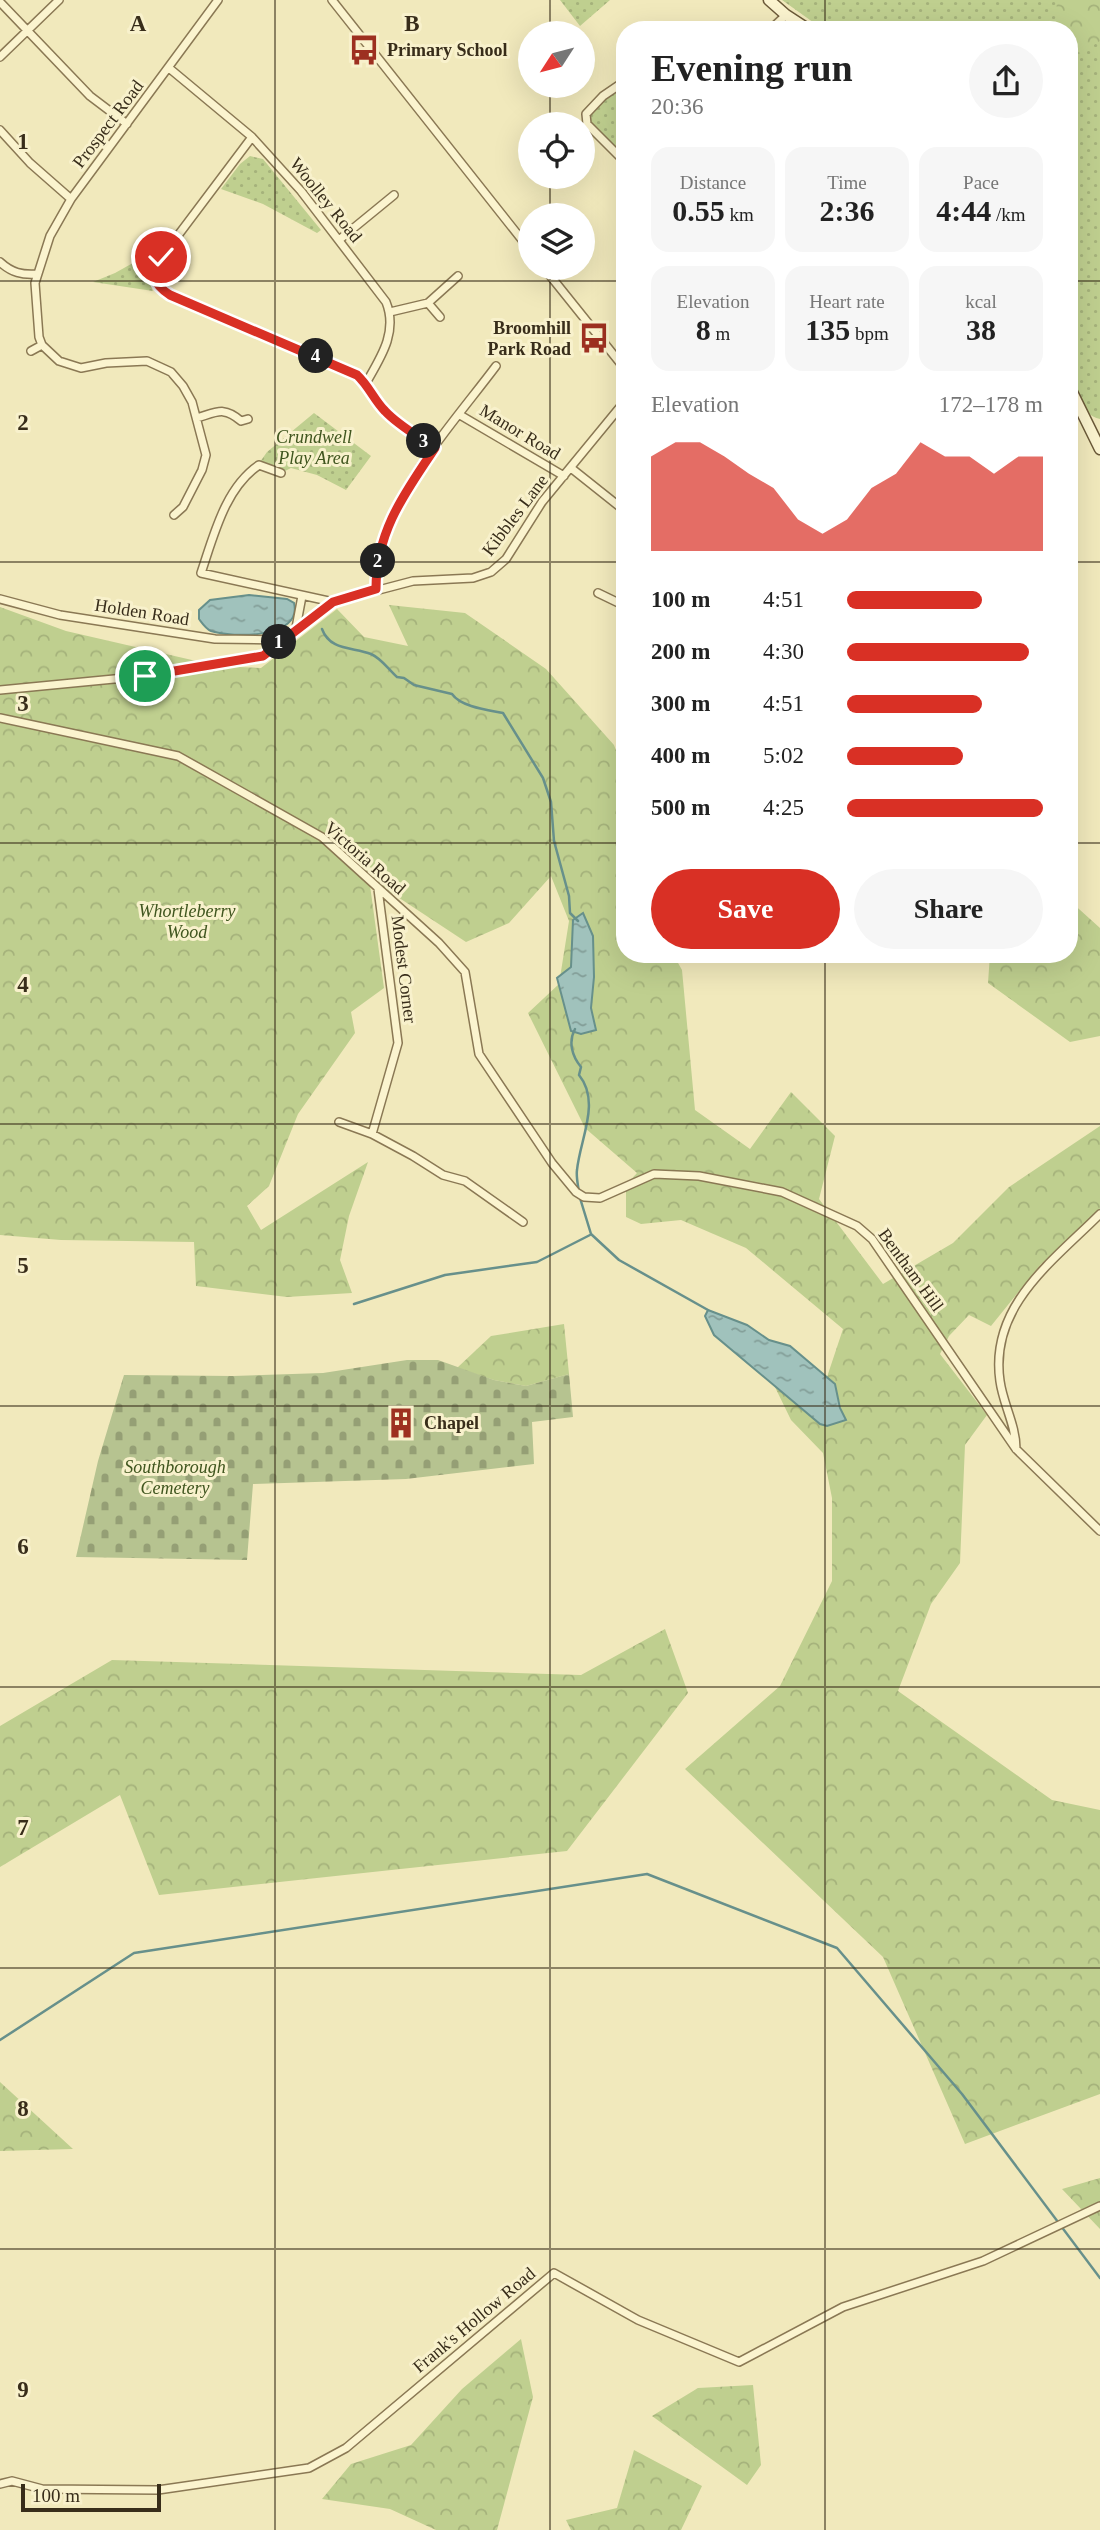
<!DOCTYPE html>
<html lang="en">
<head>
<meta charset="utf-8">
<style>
	body { margin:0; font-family:Georgia,serif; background:#f6f6f6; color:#222; height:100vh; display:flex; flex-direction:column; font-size:26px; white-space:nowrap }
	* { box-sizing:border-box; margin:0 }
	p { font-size:23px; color:#767676 }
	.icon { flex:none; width:38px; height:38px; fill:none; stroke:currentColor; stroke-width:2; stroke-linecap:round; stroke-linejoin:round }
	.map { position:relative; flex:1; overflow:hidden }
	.details { position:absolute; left:616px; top:21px; width:462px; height:942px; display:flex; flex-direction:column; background:#fff; border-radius:28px; box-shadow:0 7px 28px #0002 }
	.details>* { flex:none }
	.needle { width:46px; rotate:234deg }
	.controls { position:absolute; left:518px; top:21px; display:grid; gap:14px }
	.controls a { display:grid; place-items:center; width:77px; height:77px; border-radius:50%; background:#fff; box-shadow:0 7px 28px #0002; font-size:35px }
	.scale { position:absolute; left:21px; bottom:18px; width:140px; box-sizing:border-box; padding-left:7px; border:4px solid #382d1a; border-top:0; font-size:19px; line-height:24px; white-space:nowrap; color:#382d1a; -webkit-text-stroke:5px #f8f1cc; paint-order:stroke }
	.pin { position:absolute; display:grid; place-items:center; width:60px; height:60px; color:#fff; margin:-30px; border:4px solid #fff; border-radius:50%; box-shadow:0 2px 7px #0007 }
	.km { position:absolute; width:35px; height:35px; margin:-18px; border-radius:50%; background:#222; color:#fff; font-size:19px; line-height:35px; text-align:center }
	.round { display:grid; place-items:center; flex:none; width:74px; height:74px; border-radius:37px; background:#f6f6f6 }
	.headline { display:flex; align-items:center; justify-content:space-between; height:119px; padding:0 35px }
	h1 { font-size:38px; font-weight:800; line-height:52px }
	.figures { display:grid; grid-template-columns:repeat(3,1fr); gap:10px; height:119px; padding:7px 35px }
	.figures div { display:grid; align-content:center; border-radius:18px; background:#f6f6f6; text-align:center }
	.figures b { font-size:30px; font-weight:800 }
	.figures small { font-size:19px; font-weight:400 }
	.figures p { font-size:19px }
	.chart { height:196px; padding:14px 35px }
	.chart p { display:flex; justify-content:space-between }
	.chart svg { width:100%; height:126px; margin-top:7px; fill:#d93025; opacity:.7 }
	.cta { display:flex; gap:14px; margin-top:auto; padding:14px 35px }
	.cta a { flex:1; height:80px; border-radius:42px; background:#d93025; color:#fff; font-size:28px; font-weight:800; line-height:80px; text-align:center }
	.cta a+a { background:#f6f6f6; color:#222 }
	ul { padding:0 35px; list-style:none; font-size:23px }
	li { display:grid; grid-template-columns:112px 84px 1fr; align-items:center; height:52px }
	li i { height:18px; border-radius:9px; background:#d93025 }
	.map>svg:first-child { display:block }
	.grass { fill:url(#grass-dots) }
	.forest { fill:url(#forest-crowns) }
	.cemetery { fill:url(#cemetery-stones) }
	.water { fill:url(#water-ripples); stroke:#67908b; stroke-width:2 }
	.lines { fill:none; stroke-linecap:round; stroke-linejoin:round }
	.stream { stroke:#67908b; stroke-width:2.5 }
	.street-casing { stroke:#8a7854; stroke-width:10 }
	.secondary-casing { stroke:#6b5938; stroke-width:13 }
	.street { stroke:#fbf4cf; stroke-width:7 }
	.secondary { stroke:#fbf4cf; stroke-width:10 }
	.route-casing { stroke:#fff; stroke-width:14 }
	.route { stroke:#d93025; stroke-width:9 }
	.grid { fill:none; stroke:#382d1a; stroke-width:2; stroke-opacity:0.55 }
	.labels { text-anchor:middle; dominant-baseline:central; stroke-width:6; stroke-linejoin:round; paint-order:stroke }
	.poi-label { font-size:18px; font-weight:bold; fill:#382d1a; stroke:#f8f1cc; text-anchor:start }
	.street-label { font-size:18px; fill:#382d1a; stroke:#f8f1cc }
	.park-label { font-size:18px; font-style:italic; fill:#40561f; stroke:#f8f1cc }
	.grid-label { font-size:23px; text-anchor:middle; font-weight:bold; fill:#382d1a; stroke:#f8f1cc; stroke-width:6; stroke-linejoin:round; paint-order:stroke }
</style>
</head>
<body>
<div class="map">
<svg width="1100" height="2530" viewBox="0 0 1100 2530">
	<defs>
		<pattern id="grass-dots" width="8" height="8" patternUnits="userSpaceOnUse" patternTransform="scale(1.75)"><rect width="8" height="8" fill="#bfcf8f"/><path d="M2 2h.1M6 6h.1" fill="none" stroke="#a5b27b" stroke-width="1.8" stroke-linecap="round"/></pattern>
		<pattern id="forest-crowns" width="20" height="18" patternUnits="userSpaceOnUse" patternTransform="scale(1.75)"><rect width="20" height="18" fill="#bfcf8f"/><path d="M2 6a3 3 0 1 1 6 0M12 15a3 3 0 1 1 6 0" fill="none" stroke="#a5b27b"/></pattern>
		<pattern id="cemetery-stones" width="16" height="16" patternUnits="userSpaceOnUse" patternTransform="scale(1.75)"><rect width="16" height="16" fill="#b6c390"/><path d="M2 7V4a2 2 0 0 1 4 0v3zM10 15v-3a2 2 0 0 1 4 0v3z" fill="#959f75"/></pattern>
		<pattern id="water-ripples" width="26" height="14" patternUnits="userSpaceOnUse" patternTransform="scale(1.75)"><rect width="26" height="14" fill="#a0c2bc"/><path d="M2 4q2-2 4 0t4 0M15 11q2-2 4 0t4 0" fill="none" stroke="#839e98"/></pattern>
	</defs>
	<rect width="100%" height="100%" fill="#f1e9bc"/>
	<path class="grass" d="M560,0H610L580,26Z
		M782,0H1100V419C1080,415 1076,390 1069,373V30H824Z
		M625,81V153L621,158L587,124L586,114Z
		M250,156L263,159L321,230L317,233L263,204L221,189L240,164Z
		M149,254L145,272L153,291L93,282L115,273Z
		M314,413L371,456L346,490L317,475L291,468L281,473L260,462L267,452Z"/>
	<path class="forest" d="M1057,0H1100V41L1069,60V30H1045L1056,18Z
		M389,605L465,613L546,669L614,745L625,774V954H673L682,970L695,1110L750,1149L791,1092L835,1136L819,1199L883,1284L953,1243L1009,1187L1100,1126V1215L1041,1264L991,1326L969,1315L949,1336L940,1354L987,1415L965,1445L960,1563L931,1604L898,1691L1052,1800L1100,1810V2094L965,2144L883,1957L685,1769L780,1686L832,1581V1498L823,1453L791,1420L773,1383L827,1426L845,1420C839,1406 839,1387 827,1377L843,1329L746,1248L681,1220L641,1224L626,1217V1185L637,1173L585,1128L528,1013L559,984L569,921L551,876L509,923L466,942L369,878L384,988L351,1012L355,1033L298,1114L269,1186L247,1206L261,1230L368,1162L349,1216L340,1260L352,1293L287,1297L196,1286L194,1242L61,1240L0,1235V607L66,631L218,666L261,668L337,609L364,637L408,646Z
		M1069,900L1100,928V1036L1070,1042L988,983L990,954H1069Z
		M564,1324L569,1374L526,1386L494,1380L457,1368L491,1336Z
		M665,1629L688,1693L567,1851L159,1895L120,1795L0,1867V1726L112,1660L581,1675Z
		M0,2082L73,2149L0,2151Z
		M1100,2178V2229L1062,2189Z
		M521,2339L533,2397L497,2530H436L390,2509L322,2499L351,2464L411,2445L462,2389Z
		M753,2385L761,2465L747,2485L652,2416L698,2388Z
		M634,2450L702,2486L681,2530H571L566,2520L617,2508Z"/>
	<path class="cemetery" d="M407,1360H438L494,1380L526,1386L569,1374L573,1417L532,1422L534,1464L406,1479L253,1484L247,1560L76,1557L98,1461L124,1375L233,1376L323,1373Z"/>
	<path class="water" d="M249,595L287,599L294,603C303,639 232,638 211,631C206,629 202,623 199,619V610L210,600Z
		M583,913L593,936L594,977L591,1008L596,1030L581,1034L571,1031L557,978L571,967L573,920Z
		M708,1310L747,1325L769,1340L790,1346L835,1384L840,1408L846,1420L827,1426L820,1424L714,1335L705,1316Z"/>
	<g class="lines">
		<path class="stream" d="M322,629C330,651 353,647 371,654C381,658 389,670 397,677L404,678L414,685L452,694C461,707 488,710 503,713L543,778L551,802L554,841L569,896L570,913L578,921
			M575,1029C568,1042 572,1056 581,1067L579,1075C601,1102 580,1139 577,1170C576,1177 578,1185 579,1192
			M580,1198L591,1234L619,1260L708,1310
			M354,1304L445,1275L537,1262L590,1235
			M0,2040L134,1953L647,1874L837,1948L962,2094L1100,2278"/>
		<g class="street-casing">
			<path id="street" d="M332,0L530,250
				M0,2L90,96L127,124
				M770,30L786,15
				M0,57L59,0
				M169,68L252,137L301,191L386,302C398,332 381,357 366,383
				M0,130L30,163L71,199
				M252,137L155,266C155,282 157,286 170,294L357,375C368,384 372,396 381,407C396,424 417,435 435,448
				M621,158L587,124L586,114L603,96L625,81
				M339,240L394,195
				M0,262C12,273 22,275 37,274
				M544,268L625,369
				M428,303L440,317
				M390,312L428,303L458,276
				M31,351L42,345
				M460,415L564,476
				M197,418C217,412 224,406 241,421L248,419
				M571,468L625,511
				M281,473L259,465C225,488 214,535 201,573L333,602
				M174,515L183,507L202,470L206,455L192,402L183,386L171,372L147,361L106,363L81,368L59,361L42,345L39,337L35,283L50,236L71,199L218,0
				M376,589C376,506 448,430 496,366
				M598,593L625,606
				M0,599L60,615L215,639L281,640
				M296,628L302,596
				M0,690L145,676L263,656L333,602L413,581L473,578L491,572L506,559L542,502L625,401
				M0,718L178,756L322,837L439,943L465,972L479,1054L552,1163L576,1192L584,1197L600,1198L654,1174L699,1176L782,1192L857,1226L872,1239L1016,1449L1100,1531
				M339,1122L372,1134L413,1156L443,1175L465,1181L523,1222
				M372,1134L398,1043L378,889
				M1016,1449C1016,1425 1003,1404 1000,1381C989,1306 1053,1261 1100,1214
				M0,2484L12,2481L42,2489L158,2490L309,2468L346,2448L554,2273L638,2320L739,2362L843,2307L983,2261L1100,2206"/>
		</g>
		<g class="secondary-casing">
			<path id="secondary" d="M769,0L786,15L809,30
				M1069,386L1100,449"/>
		</g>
		<use href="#street" class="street"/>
		<use href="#secondary" class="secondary"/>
	</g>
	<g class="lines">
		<g class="route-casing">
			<path id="route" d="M145,676L263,656L333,602L376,589C376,532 404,494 435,448C418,436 399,426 385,411C374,400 369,386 357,375L170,295C153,284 150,274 161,257"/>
		</g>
		<use href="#route" class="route"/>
	</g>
	<path class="grid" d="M275,0V2530M550,0V33M825,0V30M550,86V124M550,177V215M550,268V2530M0,281H625M1069,281H1100M0,562H625M1069,562H1100M0,843H625M1069,843H1100M825,954V2530M0,1124H1100M0,1406H1100M0,1687H1100M0,1968H1100M0,2249H1100"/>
	<defs>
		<g id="bus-bare" transform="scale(2.415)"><path d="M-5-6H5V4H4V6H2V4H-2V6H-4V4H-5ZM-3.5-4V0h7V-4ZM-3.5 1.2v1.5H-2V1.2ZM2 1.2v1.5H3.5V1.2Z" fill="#9d3020" stroke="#f8f1cc" stroke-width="2.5" paint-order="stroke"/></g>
		<g id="building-bare" transform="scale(2.415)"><path d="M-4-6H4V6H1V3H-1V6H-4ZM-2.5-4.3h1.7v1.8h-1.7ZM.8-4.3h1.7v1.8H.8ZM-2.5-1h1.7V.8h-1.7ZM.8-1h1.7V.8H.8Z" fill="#9d3020" stroke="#f8f1cc" stroke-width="2.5" paint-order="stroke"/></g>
	</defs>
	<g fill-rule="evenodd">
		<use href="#bus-bare" x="364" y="50"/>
		<use href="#bus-bare" x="594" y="338"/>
		<use href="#building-bare" x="401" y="1423"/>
	</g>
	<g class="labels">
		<g class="poi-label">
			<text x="387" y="50">Primary School</text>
			<text x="571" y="328" text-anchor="end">Broomhill<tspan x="571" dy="21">Park Road</tspan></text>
			<text x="424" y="1423">Chapel</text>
		</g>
		<g class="street-label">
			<text transform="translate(108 124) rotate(-53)">Prospect Road</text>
			<text transform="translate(326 200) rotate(51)">Woolley Road</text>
			<text transform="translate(520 432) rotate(31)">Manor Road</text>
			<text transform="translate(515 515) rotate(-53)">Kibbles Lane</text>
			<text transform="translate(142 612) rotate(9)">Holden Road</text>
			<text transform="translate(365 858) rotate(41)">Victoria Road</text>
			<text transform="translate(404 969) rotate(83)">Modest Corner</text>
			<text transform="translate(911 1270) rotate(54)">Bentham Hill</text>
			<text transform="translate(474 2320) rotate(-40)">Frank's Hollow Road</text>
		</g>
		<g class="park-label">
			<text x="314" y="437">Crundwell<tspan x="314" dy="21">Play Area</tspan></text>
			<text x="187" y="911">Whortleberry<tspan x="187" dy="21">Wood</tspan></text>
			<text x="175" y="1467">Southborough<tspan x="175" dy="21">Cemetery</tspan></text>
		</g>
	</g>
	<g class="grid-label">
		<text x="138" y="31">A</text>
		<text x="412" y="31">B</text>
		<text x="23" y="149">1</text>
		<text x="23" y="430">2</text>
		<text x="23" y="711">3</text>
		<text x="23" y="992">4</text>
		<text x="23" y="1273">5</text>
		<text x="23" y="1554">6</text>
		<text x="23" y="1835">7</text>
		<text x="23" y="2116">8</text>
		<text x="23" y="2397">9</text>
	</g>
</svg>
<div class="controls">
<a><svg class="needle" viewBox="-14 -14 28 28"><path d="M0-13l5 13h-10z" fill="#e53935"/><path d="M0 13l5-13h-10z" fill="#767676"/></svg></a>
<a><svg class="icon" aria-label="locate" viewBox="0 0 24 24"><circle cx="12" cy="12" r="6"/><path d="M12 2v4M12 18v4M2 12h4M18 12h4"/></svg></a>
<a><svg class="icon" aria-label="layers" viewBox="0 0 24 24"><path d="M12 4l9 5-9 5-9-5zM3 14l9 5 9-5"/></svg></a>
</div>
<div class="scale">100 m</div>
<div class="pin" style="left:145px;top:676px;background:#1e9e55"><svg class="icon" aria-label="arrive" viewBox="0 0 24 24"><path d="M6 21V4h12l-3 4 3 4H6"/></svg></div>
<div class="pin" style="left:161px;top:257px;background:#d93025"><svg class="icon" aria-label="check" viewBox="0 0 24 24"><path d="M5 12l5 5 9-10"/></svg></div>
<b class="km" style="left:279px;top:642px">1</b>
<b class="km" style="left:378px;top:561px">2</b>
<b class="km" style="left:424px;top:441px">3</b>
<b class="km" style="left:316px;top:356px">4</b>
<section class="details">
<div class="headline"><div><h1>Evening run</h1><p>20:36</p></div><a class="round"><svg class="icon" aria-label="share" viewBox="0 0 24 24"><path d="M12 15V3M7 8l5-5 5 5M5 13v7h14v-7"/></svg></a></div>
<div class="figures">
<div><p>Distance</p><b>0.55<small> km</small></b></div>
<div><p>Time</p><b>2:36</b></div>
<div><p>Pace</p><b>4:44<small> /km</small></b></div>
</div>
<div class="figures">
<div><p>Elevation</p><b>8<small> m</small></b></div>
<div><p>Heart rate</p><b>135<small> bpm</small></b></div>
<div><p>kcal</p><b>38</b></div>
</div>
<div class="chart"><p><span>Elevation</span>172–178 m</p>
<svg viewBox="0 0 160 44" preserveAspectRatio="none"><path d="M0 44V11L10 6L20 6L30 11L40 17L50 22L60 33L70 38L80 33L90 22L100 17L110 6L120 11L130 11L140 17L150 11L160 11V44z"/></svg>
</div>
<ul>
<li><b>100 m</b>4:51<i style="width:69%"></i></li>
<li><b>200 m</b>4:30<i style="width:93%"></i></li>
<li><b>300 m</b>4:51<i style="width:69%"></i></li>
<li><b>400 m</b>5:02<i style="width:59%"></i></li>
<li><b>500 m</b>4:25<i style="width:100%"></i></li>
</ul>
<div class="cta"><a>Save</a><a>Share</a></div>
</section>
</div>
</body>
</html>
